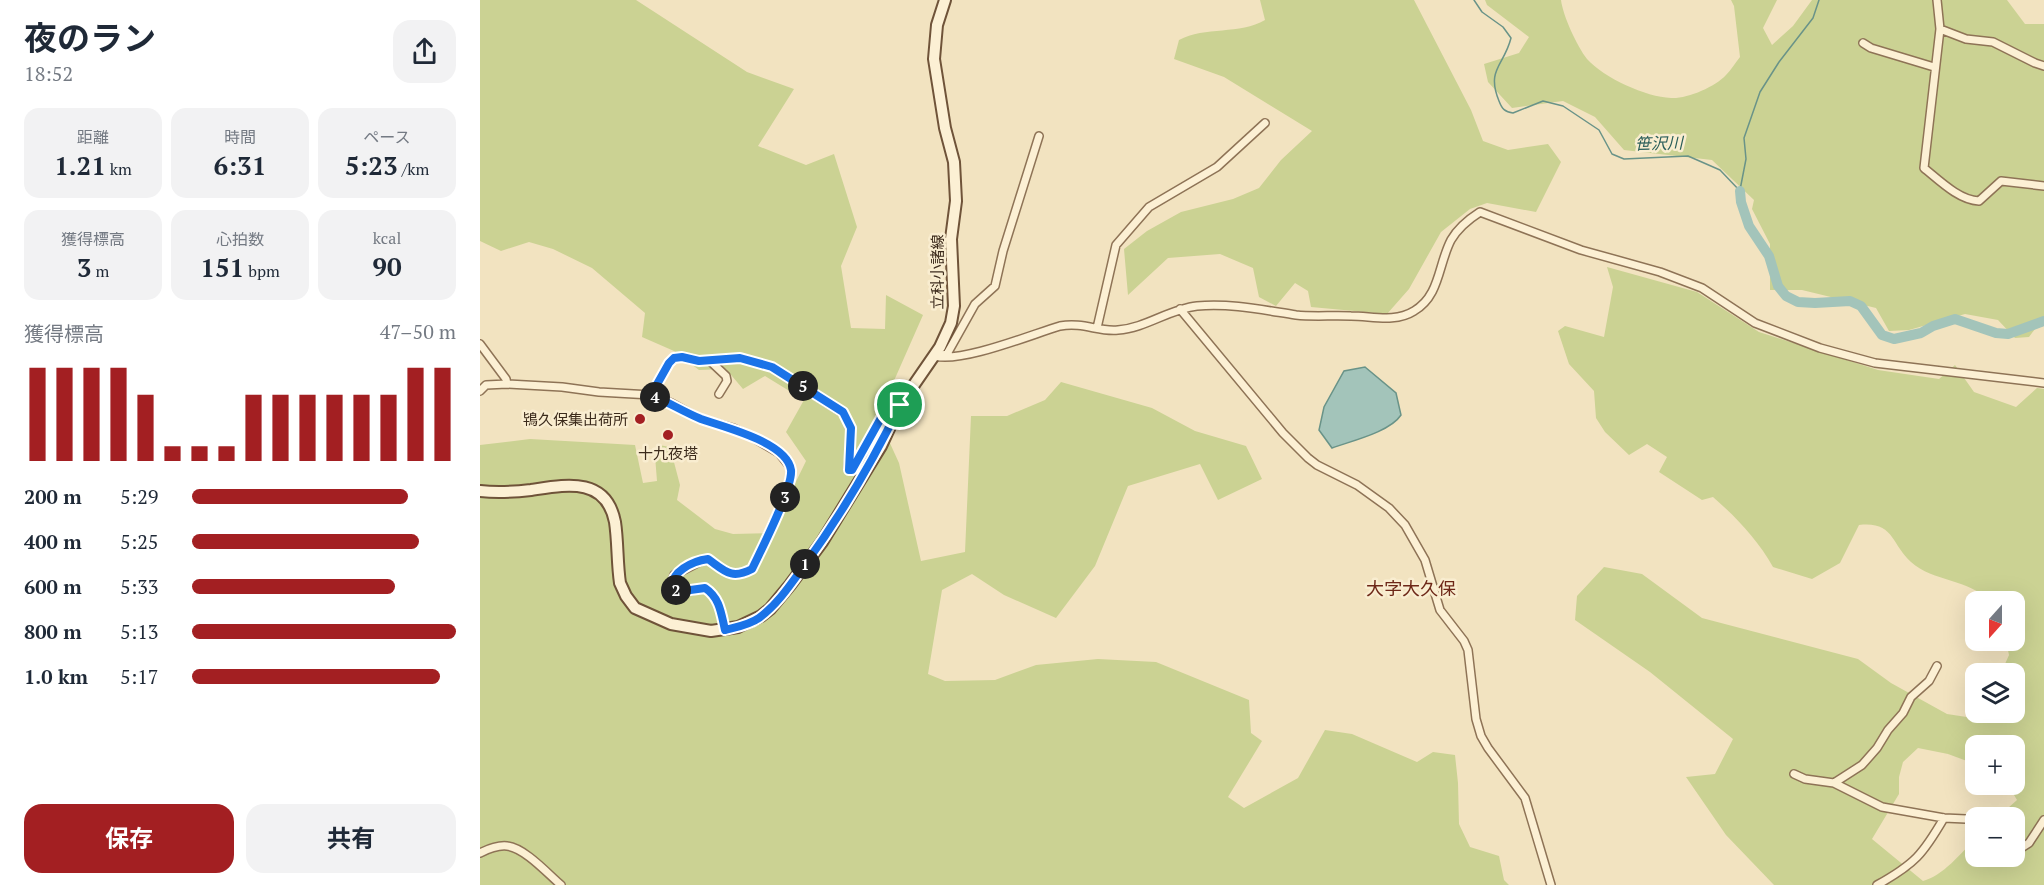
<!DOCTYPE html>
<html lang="ja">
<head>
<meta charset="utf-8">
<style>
	body { margin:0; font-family:"PT Serif","Noto Sans JP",serif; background:#f2f2f3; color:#1f2937; height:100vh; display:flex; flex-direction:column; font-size:22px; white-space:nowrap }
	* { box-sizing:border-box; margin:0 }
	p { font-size:20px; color:#747a83 }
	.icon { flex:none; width:33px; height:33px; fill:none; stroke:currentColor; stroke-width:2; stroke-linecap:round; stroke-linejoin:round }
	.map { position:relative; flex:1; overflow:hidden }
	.drawer { display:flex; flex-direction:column; background:#fff; width:480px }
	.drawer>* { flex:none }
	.needle { width:39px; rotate:201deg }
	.tools { position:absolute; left:1485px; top:591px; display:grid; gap:12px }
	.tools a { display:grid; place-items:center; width:60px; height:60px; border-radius:12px; background:#fff; box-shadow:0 6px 24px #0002; font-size:30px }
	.pin { position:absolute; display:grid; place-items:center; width:51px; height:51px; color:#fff; margin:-26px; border:3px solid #fff; border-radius:50%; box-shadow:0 2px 6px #0007 }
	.km { position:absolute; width:30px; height:30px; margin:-15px; border-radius:50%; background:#222; color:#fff; font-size:16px; line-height:30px; text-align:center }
	.round { display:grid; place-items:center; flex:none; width:63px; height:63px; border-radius:18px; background:#f2f2f3 }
	.summary { display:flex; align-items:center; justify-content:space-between; height:102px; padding:0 24px }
	h1 { font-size:33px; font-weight:700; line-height:45px }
	.figures { display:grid; grid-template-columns:repeat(3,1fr); gap:9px; height:102px; padding:6px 24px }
	.figures div { display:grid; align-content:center; border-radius:15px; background:#f2f2f3; text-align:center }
	.figures b { font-size:26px; font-weight:700 }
	.figures small { font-size:16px; font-weight:400 }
	.figures p { font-size:16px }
	.chart { height:168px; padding:12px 24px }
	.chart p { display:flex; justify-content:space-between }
	.chart svg { width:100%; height:108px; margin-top:6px; stroke:#a31f22; stroke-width:6 }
	.action { display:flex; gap:12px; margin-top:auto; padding:12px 24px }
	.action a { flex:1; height:69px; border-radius:18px; background:#a31f22; color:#fff; font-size:24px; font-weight:700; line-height:69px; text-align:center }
	.action a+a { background:#f2f2f3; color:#1f2937 }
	ul { padding:0 24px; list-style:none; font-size:20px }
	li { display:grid; grid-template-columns:96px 72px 1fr; align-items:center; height:45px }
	li i { height:15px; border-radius:8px; background:#a31f22 }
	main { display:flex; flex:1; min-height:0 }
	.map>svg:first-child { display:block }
	.green { fill:#cbd293; fill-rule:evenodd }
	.water { fill:#a3c4ba; stroke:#699388; stroke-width:1.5 }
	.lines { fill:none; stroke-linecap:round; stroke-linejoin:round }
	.stream { stroke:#699388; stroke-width:1.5 }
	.river { stroke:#a3c4ba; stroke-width:10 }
	.street-casing { stroke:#8e7356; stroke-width:10 }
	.secondary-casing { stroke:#6f5339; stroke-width:14 }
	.street { stroke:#fcf0d4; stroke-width:7 }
	.secondary { stroke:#fcf0d4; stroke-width:10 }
	.route-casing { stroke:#fff; stroke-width:12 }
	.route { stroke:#1a73e8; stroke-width:8 }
	.poi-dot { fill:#a31f22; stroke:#f9edd0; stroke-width:2 }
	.labels { text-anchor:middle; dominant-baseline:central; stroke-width:5; stroke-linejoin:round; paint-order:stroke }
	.street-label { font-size:15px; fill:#3c2b1c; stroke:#f9edd0 }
	.poi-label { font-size:15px; fill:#3c2b1c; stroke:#f9edd0; text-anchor:end }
	.water-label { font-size:16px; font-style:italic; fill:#295d59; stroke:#f9edd0 }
	.quarter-label { font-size:18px; fill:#6d2717; stroke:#f9edd0 }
</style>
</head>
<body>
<main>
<section class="drawer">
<div class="summary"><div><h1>夜のラン</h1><p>18:52</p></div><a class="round"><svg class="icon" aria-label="share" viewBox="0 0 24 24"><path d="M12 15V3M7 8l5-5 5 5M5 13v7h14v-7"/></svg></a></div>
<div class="figures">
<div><p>距離</p><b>1.21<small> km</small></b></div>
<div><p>時間</p><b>6:31</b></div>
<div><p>ペース</p><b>5:23<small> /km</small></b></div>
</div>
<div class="figures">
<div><p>獲得標高</p><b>3<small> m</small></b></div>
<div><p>心拍数</p><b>151<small> bpm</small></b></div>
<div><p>kcal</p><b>90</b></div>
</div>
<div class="chart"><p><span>獲得標高</span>47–50 m</p>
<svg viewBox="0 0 160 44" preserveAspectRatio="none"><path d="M5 44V6M15 44V6M25 44V6M35 44V6M45 44V17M55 44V38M65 44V38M75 44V38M85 44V17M95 44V17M105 44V17M115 44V17M125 44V17M135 44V17M145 44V6M155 44V6"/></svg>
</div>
<ul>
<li><b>200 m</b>5:29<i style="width:82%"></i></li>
<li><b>400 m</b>5:25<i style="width:86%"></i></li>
<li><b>600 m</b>5:33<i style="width:77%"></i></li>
<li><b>800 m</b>5:13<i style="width:100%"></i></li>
<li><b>1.0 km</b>5:17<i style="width:94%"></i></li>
</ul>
<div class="action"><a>保存</a><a>共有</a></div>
</section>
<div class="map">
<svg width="1564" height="885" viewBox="0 0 1564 885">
	<rect width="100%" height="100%" fill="#f2e3c0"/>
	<path class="green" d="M0,0H156L267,72L314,89L278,146L326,165L354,154L377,227L361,266L371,328L405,329L406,295L443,315L398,417L419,463L441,561L485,552L491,416H527L565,400L581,382L672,408L715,431L766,446L782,479L738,500L720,464L648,486L615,566L576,618L524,595L492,574L462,590L448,674L465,681L515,680L556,665L618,659L676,662L769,700L771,733L782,741L748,797L764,808L818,778L845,730L872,734L937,762L953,752L975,755L978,783L979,824L990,847L1019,856L1024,880L1029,885H0V445L50,439L155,445L163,483L177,481L175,456L179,445L190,447L200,485L197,500L235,529L253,534L291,533L326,461L306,432L324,400L285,376L263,389L246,369L219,370L194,351L162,337L165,313L112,268L73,249L49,242L21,251L0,241Z
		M780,0H934L991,110L1003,141L1028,150L1068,144L1081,162L1056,212L1007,203L990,209L961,232L929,289L907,314L831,307L828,291L815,283L796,306L779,297L773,268L740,254L688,258L648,295L644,249L667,231L701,212L753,199L779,188L801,160L832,131L744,77L694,59L699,40C725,26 760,35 785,20Z
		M1005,0H1081C1083,16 1097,46 1107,59C1124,78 1166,97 1191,98C1207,99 1235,87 1246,75C1251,70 1255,63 1260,57L1254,6L1251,0H1297L1283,28L1292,45L1313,26L1332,0H1527L1545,24H1564V317L1549,337L1535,338L1518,320L1485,314L1429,330L1409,331L1396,308L1322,290H1290V244L1272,209L1274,200L1232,160L1144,150L1115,117L1083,101L1032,108L1008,82L1004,64L1039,53L1049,37L1007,5Z
		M1127,267L1217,292L1279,332L1398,370L1459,379L1475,365L1494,392L1536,407L1557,388L1564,389V885H1294L1246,835L1206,777L1235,774L1253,739L1170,672L1095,620L1097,596L1124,567L1162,574L1222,618L1378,659L1411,683L1467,714L1493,718L1499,713L1534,712V674L1521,673L1529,655L1526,641L1534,640V602L1509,601C1490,579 1453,582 1431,562C1411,544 1414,521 1379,525L1360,563L1332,579L1293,567C1278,540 1256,517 1233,497L1222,500L1179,472L1187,457L1167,444L1149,455L1125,432L1116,418L1114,391L1089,364L1078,331L1085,326L1124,337L1133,287ZM1496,746H1534V784L1528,785L1537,800L1518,817L1534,818V856H1496L1495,839C1481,853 1463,876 1443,881L1392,839L1419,794V777L1423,762L1438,748L1468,754L1495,764Z"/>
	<path class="water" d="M885,367L916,393L921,415C910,432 871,441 852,448L839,430L844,407L864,371Z"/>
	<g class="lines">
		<path class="stream" d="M994,0L1002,12L1023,27L1031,38C1024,66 1006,69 1019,101C1022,109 1025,112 1033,113L1063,101L1083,106L1119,130L1132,154L1144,159L1208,156L1240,170L1260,191
			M1260,190L1266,159L1264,138L1280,92L1299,62L1333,18L1339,0"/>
		<path class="river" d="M1260,191L1261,202L1269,226L1289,256L1298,286L1306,296L1318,302L1335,303L1370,301L1381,306L1402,335L1414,339L1441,333L1453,326L1475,319L1516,333L1528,334L1564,321"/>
		<g class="street-casing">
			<path id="street" d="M1457,0L1460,29L1444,168C1460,181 1479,200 1499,201L1521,181L1564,186
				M1460,29L1486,39L1513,42L1555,63L1564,66
				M1383,43L1391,48L1454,67
				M700,309L803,433L828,458L837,465L877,485L909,508L925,525L945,560L960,610L984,641L988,650L996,719L1001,736L1008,748L1045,798L1071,885
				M617,328L636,245L669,207L737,167L785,123
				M0,344L26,379L27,384L82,387L119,392L171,395L191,403L220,419L253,428L272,437L299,453L311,468L310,478L307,493L272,569C251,580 245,571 228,559L223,560L194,575L192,582L193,589L203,592L225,588C240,597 241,613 245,630
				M455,356C482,363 550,335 580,326C604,322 618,332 638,330C666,328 689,309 717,306C751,303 783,310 816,315C834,317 853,315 871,316C892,316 915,323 934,311C960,296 958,265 971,240C978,228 989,219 1000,212L1101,250L1180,272L1222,288L1275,323L1340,348L1395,363L1564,383
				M457,356L467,354L495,304L515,286L523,251L559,136
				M229,360L246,376L247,381L239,394
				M0,391L6,385L27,384
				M171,395L189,363L194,358L202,357L219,361L260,358L292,367L363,413C375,427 370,450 368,468L372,470L401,418L418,407
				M1314,774L1325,779L1354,783L1402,807L1464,818L1486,819L1496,823
				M1354,783L1382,765L1397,748L1408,730L1423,713L1431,697L1449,681L1457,666
				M1534,849L1538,850L1549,843L1564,820
				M0,853C8,849 18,845 27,846C45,848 68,874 81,885
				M1397,885C1435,864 1443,854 1464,818"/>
		</g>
		<g class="secondary-casing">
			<path id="secondary" d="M0,491C17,493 34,492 51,490C85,485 126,476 135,522C138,542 137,563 140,583L146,596L155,608L191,624L231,631L258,627L281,616L290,609L310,585L342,542L401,446L420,405L460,347L471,323L474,306L471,239L476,201L474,162L465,128L454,59L457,25L465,0"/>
		</g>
		<use href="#street" class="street"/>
		<use href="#secondary" class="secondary"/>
	</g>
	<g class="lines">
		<g class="route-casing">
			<path id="route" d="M202,357L219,361L260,358L292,367L363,412L371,428L369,470H372L401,418L420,405C393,461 361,515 324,566C311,584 297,605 279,618C269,625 257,627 245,630C241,613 240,598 225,588L203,591L193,589C189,572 213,561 228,559C245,571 251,580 272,569C281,550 313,488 311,470C307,442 243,427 221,419C204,412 188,402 171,395L189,363L194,358Z"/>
		</g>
		<use href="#route" class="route"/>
	</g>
	<g class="poi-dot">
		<circle cx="160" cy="419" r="6"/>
		<circle cx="188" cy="435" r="6"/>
	</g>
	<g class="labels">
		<g class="street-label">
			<text transform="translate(457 272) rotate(-90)">立科小諸線</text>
		</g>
		<g class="poi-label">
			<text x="148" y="419">鴇久保集出荷所</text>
			<text x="188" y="453" text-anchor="middle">十九夜塔</text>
		</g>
		<g class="water-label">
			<text transform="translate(1179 143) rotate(-1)">笹沢川</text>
		</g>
		<g class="quarter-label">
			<text x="931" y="588">大字大久保</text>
		</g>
	</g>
</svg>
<div class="tools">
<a><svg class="needle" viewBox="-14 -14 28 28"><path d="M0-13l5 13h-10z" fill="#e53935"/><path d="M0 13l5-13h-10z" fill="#747a83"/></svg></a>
<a><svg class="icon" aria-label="layers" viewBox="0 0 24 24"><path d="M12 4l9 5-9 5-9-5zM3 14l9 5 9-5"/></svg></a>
<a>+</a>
<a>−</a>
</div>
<div class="pin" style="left:420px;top:405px;background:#1e9e55"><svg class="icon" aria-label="arrive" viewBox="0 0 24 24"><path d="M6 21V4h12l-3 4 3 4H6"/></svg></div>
<b class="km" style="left:325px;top:564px">1</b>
<b class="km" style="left:196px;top:590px">2</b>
<b class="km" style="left:305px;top:497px">3</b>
<b class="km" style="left:175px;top:397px">4</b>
<b class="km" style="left:323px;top:386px">5</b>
</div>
</main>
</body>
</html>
